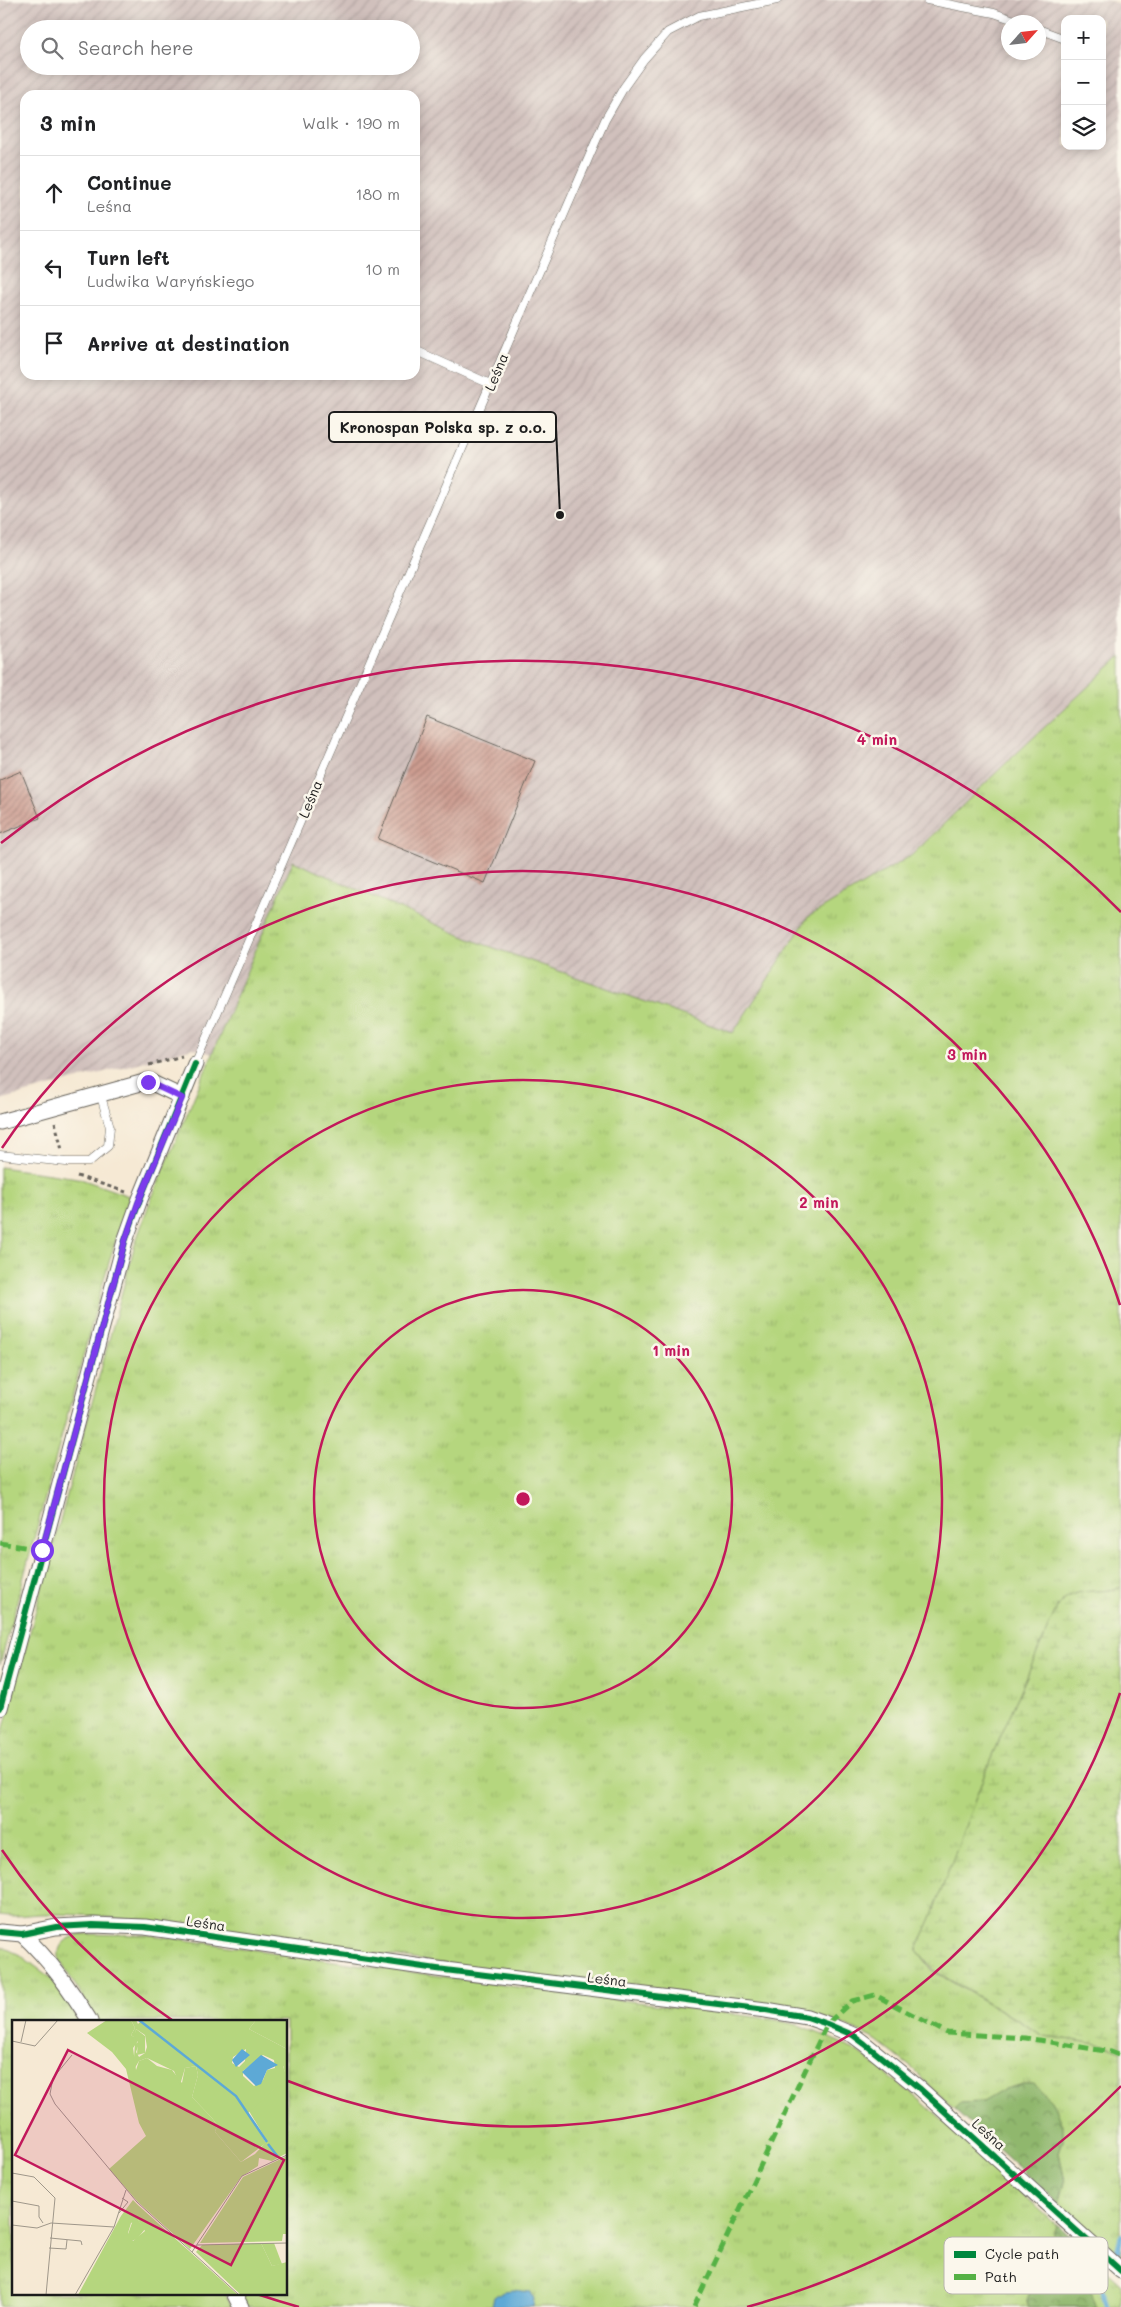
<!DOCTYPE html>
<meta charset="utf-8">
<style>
:root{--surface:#fff;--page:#f6f6f6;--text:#202124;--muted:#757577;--line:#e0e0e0}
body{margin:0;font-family:Mali,sans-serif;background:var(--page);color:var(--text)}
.controls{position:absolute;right:15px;top:15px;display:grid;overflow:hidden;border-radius:10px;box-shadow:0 2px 12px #0003}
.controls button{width:45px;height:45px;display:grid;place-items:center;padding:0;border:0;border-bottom:1px solid var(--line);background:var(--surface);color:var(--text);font:25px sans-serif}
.compass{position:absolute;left:1001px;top:15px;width:45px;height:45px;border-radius:50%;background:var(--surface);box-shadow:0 2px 12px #0003;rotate:63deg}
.stop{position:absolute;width:15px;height:15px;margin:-11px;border:4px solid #7c3aed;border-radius:50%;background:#fff}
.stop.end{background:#7c3aed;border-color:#fff;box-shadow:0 1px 5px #0008}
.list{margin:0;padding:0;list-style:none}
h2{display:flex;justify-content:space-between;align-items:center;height:65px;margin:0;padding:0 20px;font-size:21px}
h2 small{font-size:16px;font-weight:400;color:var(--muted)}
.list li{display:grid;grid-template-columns:32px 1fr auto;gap:15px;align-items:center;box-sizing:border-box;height:75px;padding:0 20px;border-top:1px solid var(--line)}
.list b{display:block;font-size:19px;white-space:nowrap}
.list p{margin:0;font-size:16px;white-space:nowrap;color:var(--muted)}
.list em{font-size:16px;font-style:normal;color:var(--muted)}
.icon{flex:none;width:28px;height:28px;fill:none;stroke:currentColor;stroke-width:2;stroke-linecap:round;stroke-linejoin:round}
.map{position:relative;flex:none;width:1121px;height:2307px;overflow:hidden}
.search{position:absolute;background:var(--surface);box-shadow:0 2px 12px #0003;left:20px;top:20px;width:400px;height:55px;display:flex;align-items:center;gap:12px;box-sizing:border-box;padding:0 18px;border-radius:28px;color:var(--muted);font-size:19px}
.panel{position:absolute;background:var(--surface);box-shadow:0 2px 12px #0003;left:20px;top:90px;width:400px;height:290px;border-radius:15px}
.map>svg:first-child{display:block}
.industrial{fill:url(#industrial-furrows);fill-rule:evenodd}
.grass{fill:url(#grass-tufts);stroke:#68794d}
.forest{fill:url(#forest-crowns);stroke:#566a44}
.wetland{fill:url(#wetland-marsh);stroke:#68794d}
.water{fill:#5da9d6;stroke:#3c6279}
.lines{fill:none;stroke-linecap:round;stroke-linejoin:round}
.stream{stroke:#5da9d6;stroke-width:5}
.building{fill:url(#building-hatch)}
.service-casing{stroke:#68645c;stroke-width:9}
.minor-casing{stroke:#68645c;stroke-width:17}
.path{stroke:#68645c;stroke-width:3;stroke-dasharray:4 4;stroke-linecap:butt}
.service{stroke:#fff;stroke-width:8}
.minor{stroke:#fff;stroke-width:15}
.quiet{stroke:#55b145;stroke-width:5;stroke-dasharray:10 5;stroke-linecap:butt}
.cycleway-casing{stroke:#fbf7ec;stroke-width:9}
.cycleway{stroke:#00873e;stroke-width:6}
.route{stroke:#7c3aed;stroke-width:6}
.ring{fill:none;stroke:#c2185b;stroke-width:2.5}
.labels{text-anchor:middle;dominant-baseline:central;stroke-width:5;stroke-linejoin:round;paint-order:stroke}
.street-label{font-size:14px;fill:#1c1c1c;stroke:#fbf7ec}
.inset-river{fill:none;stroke:#5da9d6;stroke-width:2.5}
.inset-road{fill:none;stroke:#9f978a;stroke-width:1}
.view{fill:#c2185b;fill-opacity:0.15;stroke:#c2185b;stroke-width:2.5}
.inset-edge{fill:none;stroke:#1c1c1c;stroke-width:2.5}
.key{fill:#fbf7ec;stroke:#b8b5ae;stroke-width:1}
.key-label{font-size:14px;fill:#1c1c1c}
.centre{fill:#c2185b;stroke:#fbf7ec;stroke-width:2.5}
.ring-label{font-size:15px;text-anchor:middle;font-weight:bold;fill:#c2185b;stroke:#fbf7ec;stroke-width:5;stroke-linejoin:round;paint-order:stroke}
.leader{fill:none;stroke:#1c1c1c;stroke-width:2}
.callout-dot{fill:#1c1c1c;stroke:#fbf7ec;stroke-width:2}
.callout{fill:#fbf7ec;stroke:#1c1c1c;stroke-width:2}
.callout-label{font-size:15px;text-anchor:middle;font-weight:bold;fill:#1c1c1c}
</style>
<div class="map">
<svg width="1121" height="2307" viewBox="0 0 1121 2307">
<defs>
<pattern id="industrial-furrows" width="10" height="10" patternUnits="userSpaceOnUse" patternTransform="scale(1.25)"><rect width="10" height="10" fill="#d0c0bc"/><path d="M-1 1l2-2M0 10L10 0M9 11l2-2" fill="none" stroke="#b2a4a1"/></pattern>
<pattern id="grass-tufts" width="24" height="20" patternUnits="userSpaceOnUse" patternTransform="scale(1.25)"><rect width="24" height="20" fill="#b5d67e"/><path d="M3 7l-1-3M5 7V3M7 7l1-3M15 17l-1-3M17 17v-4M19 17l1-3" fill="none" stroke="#9bb76c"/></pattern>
<pattern id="forest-crowns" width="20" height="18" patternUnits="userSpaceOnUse" patternTransform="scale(1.25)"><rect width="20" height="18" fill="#90b76d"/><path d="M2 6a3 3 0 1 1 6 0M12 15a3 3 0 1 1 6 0" fill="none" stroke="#759459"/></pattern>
<pattern id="wetland-marsh" width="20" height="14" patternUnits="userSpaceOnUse" patternTransform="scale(1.25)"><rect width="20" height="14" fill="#b5d67e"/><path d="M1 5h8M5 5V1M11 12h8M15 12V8" fill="none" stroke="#9bb76c"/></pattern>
<pattern id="building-hatch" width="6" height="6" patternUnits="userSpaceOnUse" patternTransform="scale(1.25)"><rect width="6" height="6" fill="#cc9c90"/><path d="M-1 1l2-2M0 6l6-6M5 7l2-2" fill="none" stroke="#a57e75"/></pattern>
</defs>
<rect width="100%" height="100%" fill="#fbf7ec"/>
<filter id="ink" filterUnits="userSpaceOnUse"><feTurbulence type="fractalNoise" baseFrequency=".02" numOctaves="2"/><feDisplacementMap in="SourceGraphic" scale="10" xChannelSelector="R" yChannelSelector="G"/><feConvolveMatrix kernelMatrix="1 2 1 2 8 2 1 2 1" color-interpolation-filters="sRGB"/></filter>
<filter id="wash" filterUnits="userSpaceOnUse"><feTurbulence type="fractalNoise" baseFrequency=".0096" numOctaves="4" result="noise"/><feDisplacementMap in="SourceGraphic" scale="20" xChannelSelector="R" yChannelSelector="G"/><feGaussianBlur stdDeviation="1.12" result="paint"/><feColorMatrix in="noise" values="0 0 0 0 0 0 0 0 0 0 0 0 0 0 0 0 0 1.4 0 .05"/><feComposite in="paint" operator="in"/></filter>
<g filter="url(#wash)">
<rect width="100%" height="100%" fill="#f6e9d4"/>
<path class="industrial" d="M 0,0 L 1106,0 L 1121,4 L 1121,656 L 1004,765 L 912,855 L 808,917 L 733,1033 L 469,939 L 293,861 L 213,1054 L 193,1048 L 0,1100 ZM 1065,19 L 1102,19 L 1102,146 L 1065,146 ZM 1008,22 L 1038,22 L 1038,52 L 1008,52 ZM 29,29 L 411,29 L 411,66 L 29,66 ZM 25,95 L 415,95 L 415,375 L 25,375 Z"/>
<g class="grass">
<path d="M 1121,656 L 1121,1587 C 1097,1596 1077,1584 1058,1605 L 987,1768 L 931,1918 L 917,1950 L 933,1971 L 1044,2036 L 1106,2045 L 1121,2051 L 1121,2259 L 1059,2204 L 1065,2182 L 1059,2153 L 1063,2141 L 993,2097 L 983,2102 L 960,2103 L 954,2109 L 912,2068 L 876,2040 L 843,2024 L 638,1991 L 145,1921 C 113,1918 82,1914 51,1914 C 34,1913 17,1918 0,1915 L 0,1742 L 135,1244 L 148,1207 L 293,861 L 469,939 L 733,1033 L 808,917 L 912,855 L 1004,765 Z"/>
<polygon points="0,1167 78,1178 129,1196 104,1279 0,1665"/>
<path d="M 80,1934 L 151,1935 L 517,1987 L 772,2019 L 801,2026 L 840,2042 L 868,2059 L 920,2100 L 1121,2284 L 1121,2307 L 247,2307 L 239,2293 L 286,2293 L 286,2021 L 98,2021 L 60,1961 C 55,1944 67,1939 80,1934 Z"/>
<polygon points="1,1946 20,1955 51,1978 80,2021 14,2021 14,2293 225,2293 232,2307 0,2307"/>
</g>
<g class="forest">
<polygon points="1022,2084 1034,2084 1051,2100 1063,2126 1063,2141 1059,2153 1065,2182 1059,2204 954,2109 960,2103 983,2102 1005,2089"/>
<polygon points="1056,2224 1088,2254 1091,2293 1096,2307 1028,2307 1026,2302 1052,2240"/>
</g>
<path class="wetland" d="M 1121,1587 L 1121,2051 L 1106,2045 L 1044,2036 L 935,1971 L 917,1950 L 931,1918 L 987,1768 L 1058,1605 C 1077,1584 1097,1596 1121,1587 Z"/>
<polygon class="water" points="513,2290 531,2292 534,2299 533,2307 492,2307 494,2297 503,2291"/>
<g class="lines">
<g class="stream">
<polyline points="1117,2252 1121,2236"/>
<polyline points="1104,2275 1103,2289 1107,2307"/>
</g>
</g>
<g id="blocks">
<g class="building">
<polygon points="427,717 535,761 485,883 378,839"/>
<polygon points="21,771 40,818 0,834 0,780"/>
</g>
</g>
</g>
<g filter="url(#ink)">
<use href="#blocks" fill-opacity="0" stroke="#68645c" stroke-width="1"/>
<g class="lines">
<defs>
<g id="service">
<polyline points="927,0 994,13 1020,22"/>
<polyline points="1038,29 1065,39"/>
<polyline points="415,350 490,384"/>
<polyline points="195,1064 605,120 624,87 644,59 668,32 699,16 777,0"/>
<polyline points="0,1155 66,1162 89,1162 108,1146 110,1127 100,1093"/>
</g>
<g id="minor">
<polyline points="0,1122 148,1081 182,1097"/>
<polyline points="0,1708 125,1241 140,1199 195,1064"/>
<polyline points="0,1932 22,1934 56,1927 93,1925 145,1927 437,1969 766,2010 807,2017 827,2024 853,2035 865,2044 919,2088 1121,2271"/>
<path d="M 22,1934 C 50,1960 70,1989 90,2021"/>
<polyline points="234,2293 241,2307"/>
</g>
</defs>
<use href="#service" class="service-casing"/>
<use href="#minor" class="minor-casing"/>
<g class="path">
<polyline points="149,1065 182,1056"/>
<polyline points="55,1122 62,1150"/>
<polyline points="77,1176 126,1192"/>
</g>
<use href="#service" class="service"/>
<use href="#minor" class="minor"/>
<g class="quiet">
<polyline points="0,1543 42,1550"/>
<polyline points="694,2307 827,2024 852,2001 875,1995 947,2033 1026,2038 1111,2052 1121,2056"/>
</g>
<defs>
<g id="cycleway">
<polyline points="0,1708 125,1241 140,1199 195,1064"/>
<polyline points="0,1932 22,1934 56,1927 93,1925 145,1927 437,1969 766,2010 807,2017 827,2024 853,2035 865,2044 919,2088 1121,2271"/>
</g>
</defs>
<use href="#cycleway" class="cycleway-casing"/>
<use href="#cycleway" class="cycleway"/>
</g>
</g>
<g class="lines" filter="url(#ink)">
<polyline class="route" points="42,1550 125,1241 138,1203 182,1098 148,1082"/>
</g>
<g class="ring">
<circle cx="523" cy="1499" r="209"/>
<circle cx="523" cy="1499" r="419"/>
<path d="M1120 1693A628 628 0 0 1 288 2081M172 2020A628 628 0 0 1 2 1850M2 1148A628 628 0 0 1 1120 1305"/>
<path d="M1121 2086A838 838 0 0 1 747 2307M299 2307A838 838 0 0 1 257 2294M1 843A838 838 0 0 1 1121 912"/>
</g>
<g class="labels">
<g class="street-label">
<text transform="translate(496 372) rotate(-67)">Leśna</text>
<text transform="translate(310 799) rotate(-67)">Leśna</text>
<text transform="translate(206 1923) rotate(8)">Leśna</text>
<text transform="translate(607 1979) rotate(7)">Leśna</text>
<text transform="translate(989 2134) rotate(42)">Leśna</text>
</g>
</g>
<g transform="translate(12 2020)">
<rect width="275" height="275" fill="#f6e9d4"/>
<path d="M 95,0 L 119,0 L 123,8 L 119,15 L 122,17 L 124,9 L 133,16 L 133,33 L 125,35 L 126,21 L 121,28 L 124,50 L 127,41 L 135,38 L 145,46 L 160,50 L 170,63 L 173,48 L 184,46 L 186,55 L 180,77 L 200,98 L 205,105 L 203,112 L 229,142 L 243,134 L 255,121 L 237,91 L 274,58 L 271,45 L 275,45 L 275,133 L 260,141 L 247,138 L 246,146 L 229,157 L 178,229 L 126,182 L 97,149 L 134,116 L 127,103 L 114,49 L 100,32 L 75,13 ZM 244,0 L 275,0 L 275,29 L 237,9 ZM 275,136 L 275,214 L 271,214 L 270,221 L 188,223 L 231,157 ZM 121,180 L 127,186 L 226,275 L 66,275 L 109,196 ZM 126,200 L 133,211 L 121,221 L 116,213 L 119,203 ZM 249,223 L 260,246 L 275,242 L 275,275 L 229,275 L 184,232 L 190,225 Z" fill="#b5d67e" fill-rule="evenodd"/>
<path d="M 119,0 L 124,0 L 126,4 L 130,0 L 244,0 L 237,9 L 275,29 L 275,45 L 271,46 L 275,58 L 236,93 L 254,123 L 229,142 L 203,112 L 205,105 L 200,98 L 180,77 L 186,55 L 184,46 L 173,48 L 168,65 L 162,51 L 135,38 L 127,41 L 121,51 L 123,24 L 128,21 L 124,32 L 127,37 L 133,33 L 135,27 L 133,15 L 124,9 L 123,18 L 119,15 L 123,8 ZM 234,29 L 233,41 L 227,47 L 220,43 L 221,37 ZM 251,35 L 262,40 L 263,48 L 255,50 L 251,60 L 242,66 L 231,56 L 231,51 ZM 121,200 L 126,200 L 133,209 L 125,219 L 119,221 L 115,217 Z" fill="#b5d67e" fill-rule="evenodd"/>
<path d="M 249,223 L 262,223 L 270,244 L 260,246 Z" fill="#b5d67e"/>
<path d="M 230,29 L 238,35 L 224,47 L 220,40 ZM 249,35 L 266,45 L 255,50 L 249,64 L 244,66 L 230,52 Z" fill="#5da9d6"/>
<path class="inset-river" d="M 127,0 L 224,76 L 255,122M 256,124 L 266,137"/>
<path class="inset-road" d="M 0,21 L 23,26 L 46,0M 9,22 L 14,0M 60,35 L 41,58 L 38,74 L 43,84 L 125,182 L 227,275M 0,153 L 22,157 L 43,178 L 34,275M 0,181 L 27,186 L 27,197 L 31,203M 107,193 L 116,182 L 110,178M 0,205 L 25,208 L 39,203 L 102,207M 38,218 L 69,221 L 70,225M 185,225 L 275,223M 37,228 L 54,229 L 55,220M 180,232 L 230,156 L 275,135M 63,275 L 102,207 L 114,170"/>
<path class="view" d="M 56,30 L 272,140 L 219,245 L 3,135 Z"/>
<rect width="275" height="275" class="inset-edge"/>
</g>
<rect x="944" y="2237" width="164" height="57" rx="8" class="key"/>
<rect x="954" y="2251" width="22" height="7" fill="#00873e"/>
<rect x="954" y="2274" width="22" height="6" fill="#55b145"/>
<g class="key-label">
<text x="985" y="2259">Cycle path</text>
<text x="985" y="2282">Path</text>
</g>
<circle cx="523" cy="1499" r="8" class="centre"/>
<g class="ring-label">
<text x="877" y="745">4 min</text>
<text x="967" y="1060">3 min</text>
<text x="819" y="1208">2 min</text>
<text x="671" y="1356">1 min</text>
</g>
<path class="leader" d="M560 515L556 427"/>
<circle class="callout-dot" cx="560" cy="515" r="5"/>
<rect class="callout" x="329" y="412" width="227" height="30" rx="5"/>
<g class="callout-label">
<text x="443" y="433">Kronospan Polska sp. z o.o.</text>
</g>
</svg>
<div class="controls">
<button>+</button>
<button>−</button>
<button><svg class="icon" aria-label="layers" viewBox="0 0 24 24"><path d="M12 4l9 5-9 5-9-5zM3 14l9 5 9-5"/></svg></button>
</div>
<svg class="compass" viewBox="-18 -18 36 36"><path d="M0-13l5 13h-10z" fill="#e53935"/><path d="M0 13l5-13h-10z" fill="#757577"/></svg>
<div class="stop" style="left:42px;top:1550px"></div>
<div class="stop end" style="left:148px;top:1082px"></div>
<div class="search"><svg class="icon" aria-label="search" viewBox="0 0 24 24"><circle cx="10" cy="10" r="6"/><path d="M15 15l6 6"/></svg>Search here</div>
<section class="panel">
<h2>3 min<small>Walk · 190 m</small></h2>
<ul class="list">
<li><svg class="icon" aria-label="ahead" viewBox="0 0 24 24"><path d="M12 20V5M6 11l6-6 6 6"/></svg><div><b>Continue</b><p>Leśna</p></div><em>180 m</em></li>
<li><svg class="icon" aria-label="left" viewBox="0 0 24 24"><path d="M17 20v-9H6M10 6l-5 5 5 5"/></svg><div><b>Turn left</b><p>Ludwika Waryńskiego</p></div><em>10 m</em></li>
<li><svg class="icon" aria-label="arrive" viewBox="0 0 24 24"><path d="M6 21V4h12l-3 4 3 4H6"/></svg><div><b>Arrive at destination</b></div></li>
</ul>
</section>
</div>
